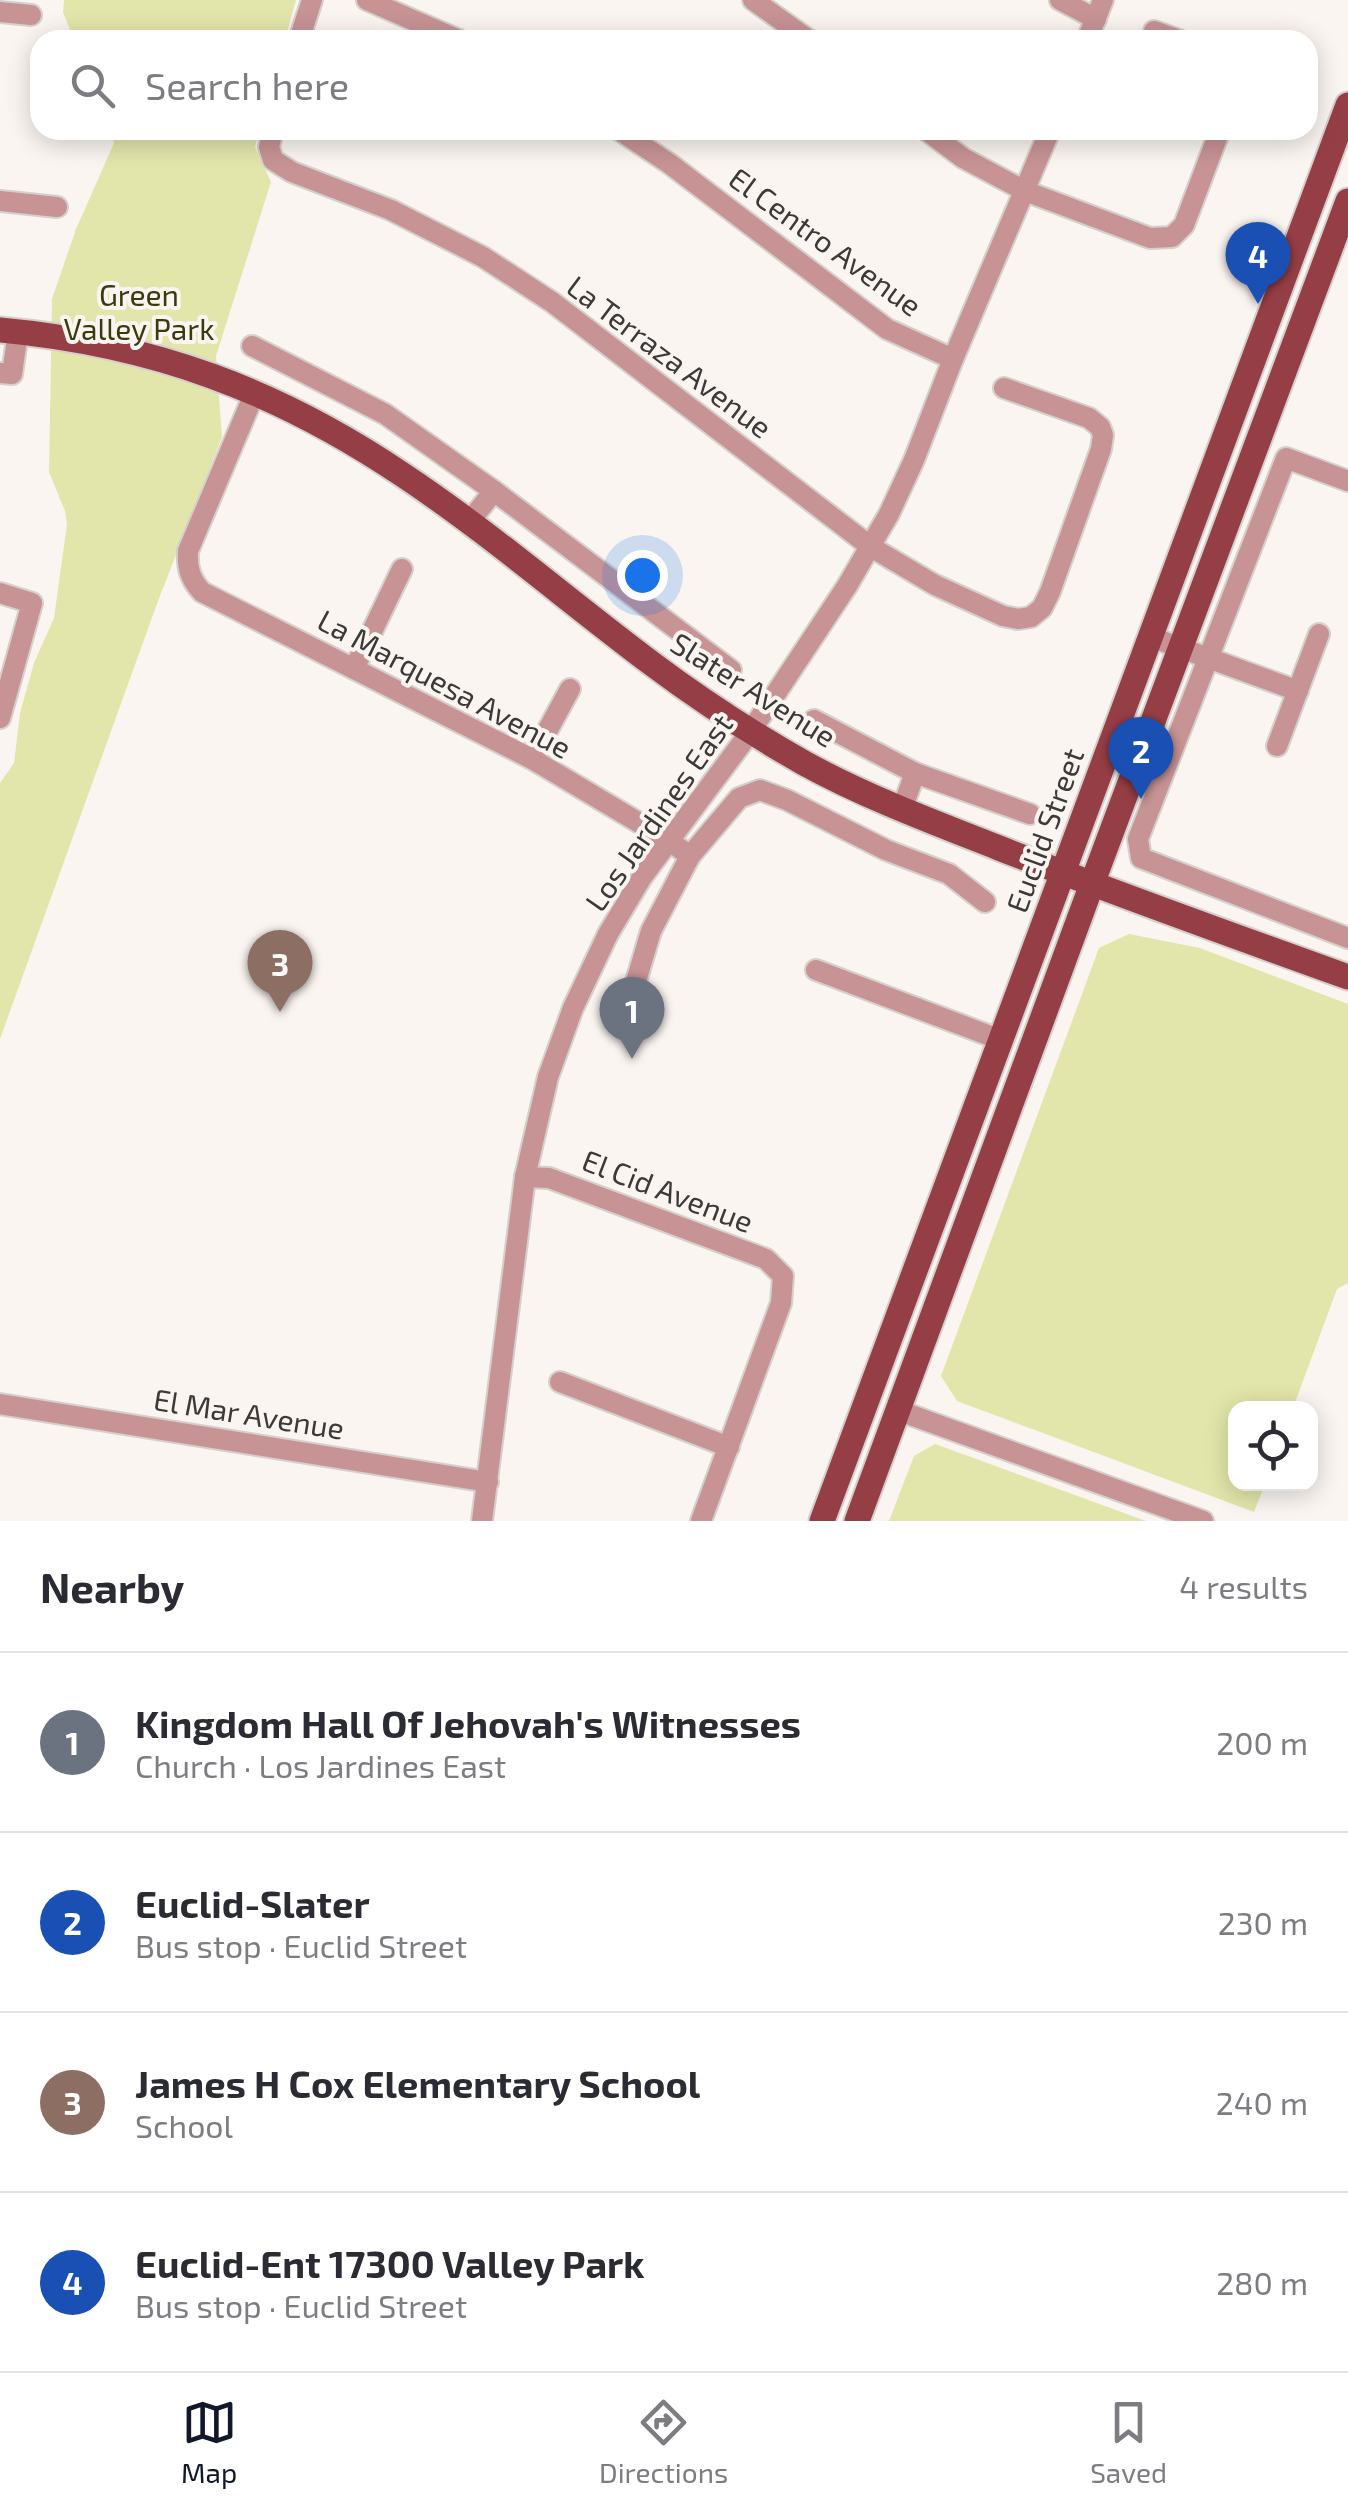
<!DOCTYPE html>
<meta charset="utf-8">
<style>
:root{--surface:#fff;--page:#f2f2f3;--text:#2b2b33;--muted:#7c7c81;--line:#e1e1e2;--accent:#111827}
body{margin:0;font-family:"Exo 2",sans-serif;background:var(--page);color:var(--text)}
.controls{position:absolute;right:30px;bottom:30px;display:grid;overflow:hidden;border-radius:20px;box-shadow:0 5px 25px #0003}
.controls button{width:90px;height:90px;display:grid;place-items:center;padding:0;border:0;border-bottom:2px solid var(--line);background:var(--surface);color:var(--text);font:50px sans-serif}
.you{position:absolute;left:642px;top:575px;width:35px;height:35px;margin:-25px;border:8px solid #fff;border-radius:50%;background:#1a73e8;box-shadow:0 0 0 15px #1a73e833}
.badge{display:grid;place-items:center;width:65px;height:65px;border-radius:50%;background:var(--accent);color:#fff;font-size:32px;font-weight:700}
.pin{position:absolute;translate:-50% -82px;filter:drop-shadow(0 2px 5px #0008)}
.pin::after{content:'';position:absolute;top:52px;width:35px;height:30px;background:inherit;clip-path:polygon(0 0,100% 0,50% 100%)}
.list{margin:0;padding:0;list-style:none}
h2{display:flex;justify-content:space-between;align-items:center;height:130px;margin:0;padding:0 40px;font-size:42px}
h2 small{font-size:32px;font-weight:400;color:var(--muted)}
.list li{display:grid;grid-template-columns:65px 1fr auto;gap:30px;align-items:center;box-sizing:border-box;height:180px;padding:0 40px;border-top:2px solid var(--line)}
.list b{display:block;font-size:38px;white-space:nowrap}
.list p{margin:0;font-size:32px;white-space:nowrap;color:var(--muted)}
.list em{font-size:32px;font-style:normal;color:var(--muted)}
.icon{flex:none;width:55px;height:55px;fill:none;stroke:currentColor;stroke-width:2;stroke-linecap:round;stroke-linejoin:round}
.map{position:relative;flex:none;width:1348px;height:1521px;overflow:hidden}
.search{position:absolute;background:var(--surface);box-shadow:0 5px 25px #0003;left:30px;right:30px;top:30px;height:110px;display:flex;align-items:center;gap:25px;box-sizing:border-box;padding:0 35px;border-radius:30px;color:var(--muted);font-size:38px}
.sheet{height:850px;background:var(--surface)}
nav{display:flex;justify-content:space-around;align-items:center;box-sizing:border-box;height:140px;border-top:2px solid var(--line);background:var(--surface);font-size:28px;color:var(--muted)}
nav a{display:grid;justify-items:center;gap:5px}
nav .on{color:var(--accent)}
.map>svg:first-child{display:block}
.green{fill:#e2e6aa}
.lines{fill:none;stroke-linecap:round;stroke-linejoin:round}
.minor-casing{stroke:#d5d0cc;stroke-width:24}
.major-casing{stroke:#d5d0cc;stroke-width:29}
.minor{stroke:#c79395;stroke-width:20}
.major{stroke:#963e46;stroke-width:25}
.labels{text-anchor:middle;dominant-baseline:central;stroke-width:8;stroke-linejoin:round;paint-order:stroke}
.street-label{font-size:30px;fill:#3c3a39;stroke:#fbf5f1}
.park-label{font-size:30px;fill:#3a3b0d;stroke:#fbf5f1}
</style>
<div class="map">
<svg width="1348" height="1521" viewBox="0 0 1348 1521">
<rect width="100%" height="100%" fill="#fbf5f1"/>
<g class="green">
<polygon points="64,0 296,0 285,40 74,40 63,12"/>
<polygon points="110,130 259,130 255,147 271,182 216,356 222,437 158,601 0,1039 0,783 14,763 20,713 34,663 54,618 67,524 65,511 49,472 52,299 76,229 114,143"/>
<polygon points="1129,934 1200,948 1348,1004 1348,1283 1337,1289 1293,1408 1236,1408 1236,1484 1265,1484 1254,1512 957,1401 941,1376 1099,948"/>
<polygon points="935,1444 1146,1521 889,1521 914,1456"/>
</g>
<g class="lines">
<defs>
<g id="minor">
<polyline points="367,0 459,40"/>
<polyline points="753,0 809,40"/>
<polyline points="1060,0 1096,19"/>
<polyline points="0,12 31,15"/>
<polyline points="1154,31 1179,40"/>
<polyline points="299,40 312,0"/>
<polyline points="1087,40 1103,0"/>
<polyline points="273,130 269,147 273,160 292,172 391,210 483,257 552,302 871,547 935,585 1003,616 1018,619 1031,617 1042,608 1050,592 1101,449 1103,435 1100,427 1089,418 1004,388"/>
<polyline points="619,130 670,164 887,329 953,359"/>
<polyline points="926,130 963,158 1025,191 1150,238 1172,237 1184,225 1220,130"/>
<polyline points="0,201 57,207"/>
<polyline points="252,346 385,414 494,491 731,670"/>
<polyline points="0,373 12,374 18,332"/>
<path d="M 255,392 L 188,551 C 187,568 190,579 202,592 L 532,759 L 668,840 L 690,856 L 651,931 L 637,978"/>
<polyline points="1348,481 1286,458 1138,839 1141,858 1348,938"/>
<polyline points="469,522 494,491"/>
<polyline points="0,593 32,603 0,718"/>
<polyline points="1151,637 1298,691"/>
<polyline points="354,669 402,569"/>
<polyline points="814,720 915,773 1030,814"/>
<polyline points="1277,746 1319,634"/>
<polyline points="532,759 570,689"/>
<polyline points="902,809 915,773"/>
<polyline points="690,856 739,798 760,790 787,800 886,850 949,874 985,902"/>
<polyline points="816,970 1001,1040"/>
<polyline points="525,1177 549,1178 766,1259 783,1276 781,1303 701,1521"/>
<polyline points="560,1382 729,1447"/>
<polyline points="0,1404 488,1482"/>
<polyline points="897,1410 1203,1521"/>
<polyline points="482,1521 525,1177 548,1077 573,1008 608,934 642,877 751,731 847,586 889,514 914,460 953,359 1050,130"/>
</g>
<g id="major">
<path d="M 0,330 C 152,344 277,390 403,475 C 489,532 568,601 651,663 C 699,699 751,733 804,763 C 866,797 933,822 999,848 C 1114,893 1231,935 1348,977"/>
<polyline points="822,1521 1348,105"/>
<polyline points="857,1521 1092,884 1348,201"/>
</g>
</defs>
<use href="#minor" class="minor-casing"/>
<use href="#major" class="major-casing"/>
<use href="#minor" class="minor"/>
<use href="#major" class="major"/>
</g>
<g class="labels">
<g class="street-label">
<text transform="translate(826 241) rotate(36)">El Centro Avenue</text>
<text transform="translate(670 356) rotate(37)">La Terraza Avenue</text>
<text transform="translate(445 683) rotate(28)">La Marquesa Avenue</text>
<text transform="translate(754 689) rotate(32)">Slater Avenue</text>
<text transform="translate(658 812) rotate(-55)">Los Jardines East</text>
<text transform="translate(1044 830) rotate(-70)">Euclid Street</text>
<text transform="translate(668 1190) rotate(21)">El Cid Avenue</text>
<text transform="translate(249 1413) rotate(9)">El Mar Avenue</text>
</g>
<g class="park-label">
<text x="139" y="294">Green<tspan x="139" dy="34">Valley Park</tspan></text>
</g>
</g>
</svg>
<div class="controls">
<button><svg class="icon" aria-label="locate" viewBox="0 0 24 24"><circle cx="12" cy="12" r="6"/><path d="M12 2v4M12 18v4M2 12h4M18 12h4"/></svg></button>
</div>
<div class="you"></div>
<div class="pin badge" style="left:632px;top:1059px;background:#6b7280">1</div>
<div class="pin badge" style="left:1141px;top:799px;background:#1a4fb4">2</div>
<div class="pin badge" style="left:280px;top:1012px;background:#8d6e63">3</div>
<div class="pin badge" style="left:1258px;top:304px;background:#1a4fb4">4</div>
<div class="search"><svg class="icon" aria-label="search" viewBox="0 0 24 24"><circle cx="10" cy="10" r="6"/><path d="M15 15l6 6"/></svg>Search here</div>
</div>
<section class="sheet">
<h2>Nearby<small>4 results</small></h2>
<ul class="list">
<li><span class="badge" style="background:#6b7280">1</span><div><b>Kingdom Hall Of Jehovah's Witnesses</b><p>Church · Los Jardines East</p></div><em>200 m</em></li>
<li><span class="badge" style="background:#1a4fb4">2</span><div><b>Euclid-Slater</b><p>Bus stop · Euclid Street</p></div><em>230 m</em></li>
<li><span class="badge" style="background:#8d6e63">3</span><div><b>James H Cox Elementary School</b><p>School</p></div><em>240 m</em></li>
<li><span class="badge" style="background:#1a4fb4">4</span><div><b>Euclid-Ent 17300 Valley Park</b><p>Bus stop · Euclid Street</p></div><em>280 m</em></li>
</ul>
</section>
<nav>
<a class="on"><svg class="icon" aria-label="map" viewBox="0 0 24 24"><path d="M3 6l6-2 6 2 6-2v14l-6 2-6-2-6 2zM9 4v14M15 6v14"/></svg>Map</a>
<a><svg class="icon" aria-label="directions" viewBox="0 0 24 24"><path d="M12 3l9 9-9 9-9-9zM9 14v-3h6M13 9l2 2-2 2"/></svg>Directions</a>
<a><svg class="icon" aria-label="saved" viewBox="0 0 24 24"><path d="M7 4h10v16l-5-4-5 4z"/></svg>Saved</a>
</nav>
